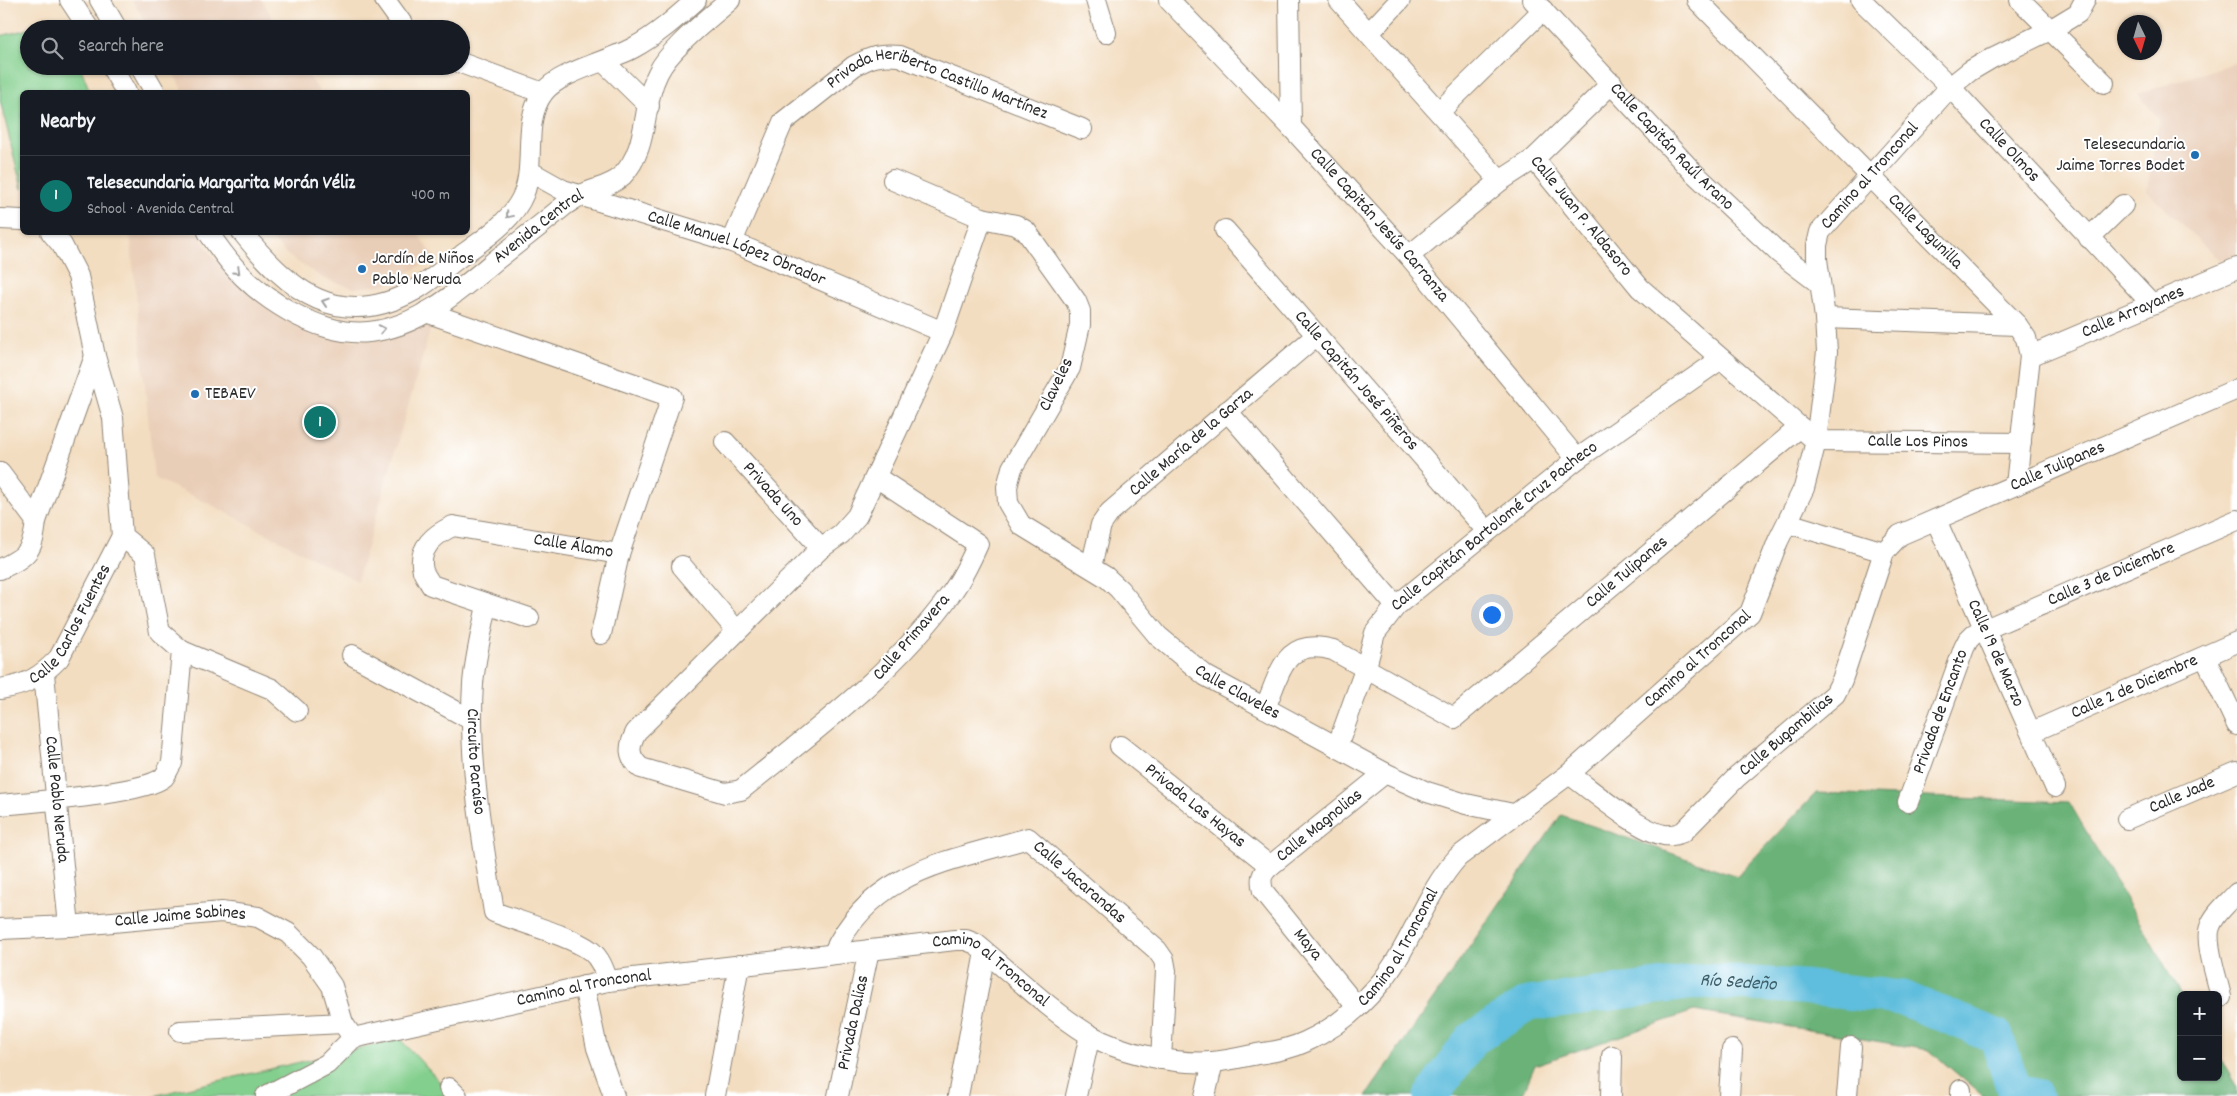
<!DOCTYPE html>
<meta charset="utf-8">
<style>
:root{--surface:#171b24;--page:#242831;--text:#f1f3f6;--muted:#9ea1a6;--line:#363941;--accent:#0f766e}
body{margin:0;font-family:Dekko,sans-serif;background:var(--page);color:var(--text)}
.controls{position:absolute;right:15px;bottom:15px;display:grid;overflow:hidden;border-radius:8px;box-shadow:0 1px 4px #0004}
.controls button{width:45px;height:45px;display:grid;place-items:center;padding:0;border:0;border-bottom:1px solid var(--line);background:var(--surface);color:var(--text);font:25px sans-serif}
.compass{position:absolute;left:2117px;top:15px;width:45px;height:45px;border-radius:50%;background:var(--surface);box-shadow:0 1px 4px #0004;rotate:175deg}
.you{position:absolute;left:1491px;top:614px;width:18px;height:18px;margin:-12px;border:4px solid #fff;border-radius:50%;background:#1a73e8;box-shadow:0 0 0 8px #1a73e833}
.badge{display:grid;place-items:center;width:32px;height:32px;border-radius:50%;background:var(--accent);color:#fff;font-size:16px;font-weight:700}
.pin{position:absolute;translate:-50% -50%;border:2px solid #fff;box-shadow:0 1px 5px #0006}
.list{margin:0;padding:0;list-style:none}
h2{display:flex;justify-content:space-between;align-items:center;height:65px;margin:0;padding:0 20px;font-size:21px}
h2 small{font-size:16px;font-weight:400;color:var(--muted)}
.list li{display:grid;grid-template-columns:32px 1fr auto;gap:15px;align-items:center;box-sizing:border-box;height:80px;padding:0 20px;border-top:1px solid var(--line)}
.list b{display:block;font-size:19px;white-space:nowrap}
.list p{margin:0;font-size:16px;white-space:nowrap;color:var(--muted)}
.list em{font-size:16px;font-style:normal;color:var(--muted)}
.icon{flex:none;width:28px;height:28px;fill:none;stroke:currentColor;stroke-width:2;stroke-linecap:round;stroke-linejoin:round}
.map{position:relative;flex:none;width:2237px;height:1096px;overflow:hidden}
.search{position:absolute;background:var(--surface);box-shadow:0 1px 4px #0004;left:20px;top:20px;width:450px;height:55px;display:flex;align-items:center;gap:12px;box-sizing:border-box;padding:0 18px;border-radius:28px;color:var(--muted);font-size:19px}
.panel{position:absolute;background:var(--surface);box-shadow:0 1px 4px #0004;left:20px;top:90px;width:450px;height:145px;border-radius:8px}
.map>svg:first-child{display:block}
.built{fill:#e9ceb7}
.green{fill:#83cf8d;stroke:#577d5c}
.forest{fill:#6ab278;stroke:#4a6e52}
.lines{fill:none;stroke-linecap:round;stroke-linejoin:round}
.river{stroke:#5ebddd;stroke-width:35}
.minor-casing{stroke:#8f8476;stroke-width:22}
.minor{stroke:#fff;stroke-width:20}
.oneway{stroke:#a0a0a0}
.poi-dot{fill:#1f6fb2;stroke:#fff;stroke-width:2}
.labels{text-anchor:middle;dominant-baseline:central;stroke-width:4;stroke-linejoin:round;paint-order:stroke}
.street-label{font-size:18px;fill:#2b2b2b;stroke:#fff}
.poi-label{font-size:18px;fill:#2b2b2b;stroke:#fff;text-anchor:start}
.water-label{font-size:19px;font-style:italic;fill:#3d5e69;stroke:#fff}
</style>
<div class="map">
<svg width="2237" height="1096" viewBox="0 0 2237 1096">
<rect width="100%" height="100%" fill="#fff"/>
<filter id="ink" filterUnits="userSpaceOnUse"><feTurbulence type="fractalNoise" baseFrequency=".02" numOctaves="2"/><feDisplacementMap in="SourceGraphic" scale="10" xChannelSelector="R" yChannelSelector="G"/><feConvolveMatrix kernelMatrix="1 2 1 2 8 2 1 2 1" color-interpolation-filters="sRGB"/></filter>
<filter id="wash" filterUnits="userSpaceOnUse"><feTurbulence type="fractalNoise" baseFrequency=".0096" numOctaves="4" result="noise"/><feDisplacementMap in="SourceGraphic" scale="20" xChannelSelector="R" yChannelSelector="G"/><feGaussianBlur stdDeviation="1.12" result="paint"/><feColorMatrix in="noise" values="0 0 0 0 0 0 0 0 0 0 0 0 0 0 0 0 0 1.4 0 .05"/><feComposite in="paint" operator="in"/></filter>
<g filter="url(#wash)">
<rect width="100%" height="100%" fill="#f3ddc0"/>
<g class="built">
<polygon points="132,0 262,0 279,29 150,29"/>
<polygon points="2237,62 2237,254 2220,261 2147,191 2159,119 2138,94"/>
<polygon points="170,66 302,66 320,92 183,92"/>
<polygon points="130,233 198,233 212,255 237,282 345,340 388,340 433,321 357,581 210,504 154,478"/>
<polygon points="267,233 417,233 435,258 385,285 354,288 324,279 287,255"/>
</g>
<g class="green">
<polygon points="64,21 67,29 29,29"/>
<polygon points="29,29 29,66 80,66 90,92 22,92 22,189 0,100 0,36"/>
<polygon points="400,1039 453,1096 153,1096"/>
</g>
<polygon class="forest" points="1816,793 2069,802 2182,995 2181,995 2181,1077 2218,1077 2218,1055 2237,1087 2237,1096 1983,1096 1929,1050 1694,1011 1535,1065 1522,1096 1366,1096 1561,815 1737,876"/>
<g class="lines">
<path class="river" id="s1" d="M 1431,1096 L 1472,1039 L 1528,1004 L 1703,981 L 1801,987 L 1902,998 L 1996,1036 L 2015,1092 L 2035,1096"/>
</g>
</g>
<g filter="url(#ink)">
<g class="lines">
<defs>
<g id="minor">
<polyline points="70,0 89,29"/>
<polyline points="100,0 117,29"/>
<polyline points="385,0 406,29"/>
<polyline points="1096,0 1106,33"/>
<path id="s2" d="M 1169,0 L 1291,127 L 1409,256 L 1577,459"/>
<polyline points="1289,0 1291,127"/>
<polyline points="1339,0 1500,181"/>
<path id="s3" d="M 1533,0 L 1692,171 L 1779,253 L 1820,284"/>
<path id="s4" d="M 1697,0 L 2017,325 L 2026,338 L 2030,356 L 2016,485"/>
<path id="s5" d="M 1861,0 L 1950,87 L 2152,304"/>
<polyline points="2020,0 2104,83"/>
<polyline points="1369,33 1400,0"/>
<polyline points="604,62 649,106"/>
<polyline points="461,63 543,93"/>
<polyline points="111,66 126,92"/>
<polyline points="140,66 155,92"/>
<polyline points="1439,112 1543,10"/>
<path id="s6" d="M 1534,159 L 1640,288 L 1816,441 L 2021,443"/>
<path id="s7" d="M 529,171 L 563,190 L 732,242 L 943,332"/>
<path id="s8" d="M 893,180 L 982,218 L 1016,225 L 1026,231 L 1076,301 L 1080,311 L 1080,325 L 1070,368 L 1012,468 L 1007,487 L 1008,503 L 1021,525 L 1106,577 L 1119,589 L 1158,636 L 1206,676 L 1385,773 L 1427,792 L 1466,804 L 1513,814"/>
<polyline points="0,219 22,220"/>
<path id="s9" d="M 1225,230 L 1487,531"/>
<path id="s10" d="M 208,232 C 232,268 251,289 289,311 C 312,324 342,335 369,332 C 419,327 459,291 496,260 C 519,242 542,224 565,205 C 570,202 575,198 581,195 C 595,188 610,187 622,176 C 650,147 641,106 658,73 C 670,48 709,19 730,0"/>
<path d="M 242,232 C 289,291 339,332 415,290 C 431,281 446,267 461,256 C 484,239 513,221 524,193 C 536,161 522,122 543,93 C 558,72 609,61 633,48 C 657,35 676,18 696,0"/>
<polyline points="2089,238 2123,205"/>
<path id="s11" d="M 732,242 L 783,122 L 854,66 C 871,57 879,54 899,56 L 1082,129"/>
<polyline points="1409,256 1500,181 1534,159 1612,83"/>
<polyline points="426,312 672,397 619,554 601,634"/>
<polyline points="1825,318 2017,325"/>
<path id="s12" d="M 2030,356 L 2237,268"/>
<polyline points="1227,411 1396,606"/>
<path id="s13" d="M 725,442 L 821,548"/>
<polyline points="0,473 36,521"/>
<path d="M 876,477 L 978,544 C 970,562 962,579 950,595 C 894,673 815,730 741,790 L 725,793 L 641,768 C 628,757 628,747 636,732 L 821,548 L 841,534 L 857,516 L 943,332 L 982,218"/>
<path id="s14" d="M 1936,520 L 2055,787"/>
<polyline points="1788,523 1884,552"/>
<polyline points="682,566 737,631"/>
<path id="s15" d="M 1091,567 L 1101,525 L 1110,512 L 1317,335"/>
<path d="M 0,569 C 28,556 33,551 36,521 L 95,356"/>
<path id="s16" d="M 487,605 C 482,631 475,658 473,684 C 468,760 482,837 494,912 C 519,922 571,936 591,951 C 600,958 604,970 608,981"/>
<path id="s17" d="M 529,618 L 431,585 C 429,581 425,576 423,571 C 417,548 435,534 453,526 L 619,554"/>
<polyline points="182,651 272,689 297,711"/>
<polyline points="352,655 472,720"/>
<polyline points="2205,657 2237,725"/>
<path id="s18" d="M 44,674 L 69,926"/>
<path id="s19" d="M 0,689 C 27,685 41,677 59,658 L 122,536"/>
<path id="s20" d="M 1265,708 C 1281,672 1284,637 1333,650 L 1454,718 L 1800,427"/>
<path id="s21" d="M 2032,732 L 2237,642"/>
<path id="s22" d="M 1120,746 L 1270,866"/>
<path id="s23" d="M 1337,747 L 1366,667 L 1375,633 L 1396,606 L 1577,459 L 1721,359"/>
<path id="s24" d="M 1569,774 C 1592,790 1637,830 1664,835 C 1671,836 1676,835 1683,832 L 1737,777 L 1835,694 L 1842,680 L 1884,552 L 1900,535 L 2237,389"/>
<path id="s25" d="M 1908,802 L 1964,648 L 1968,640 L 1974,634 L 2237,520"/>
<path d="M 0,805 C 29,802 145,794 164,777 C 167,773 169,767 172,763 L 182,651 L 160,632 L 145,555 L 122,536 L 113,418 L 95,356 L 78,276 L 62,245 L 51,232"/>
<path id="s26" d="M 2127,819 L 2237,772"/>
<path id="s27" d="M 0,929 L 69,926 L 221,912 L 258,917 L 288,933 L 311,956 L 332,986 L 343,1023 L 353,1038"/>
<path id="s28" d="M 833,954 C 872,870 947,862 1028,838 L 1157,950 L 1164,960 L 1166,971 L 1161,1059"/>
<polyline points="584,986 597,1048 614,1096"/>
<path d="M 2221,997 C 2218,981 2204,942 2210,927 C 2214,914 2228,903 2237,893"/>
<path id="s29" d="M 1357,1007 L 1263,891 C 1260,879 1261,874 1270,866 L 1385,773"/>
<polyline points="180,1031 343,1023"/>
<polyline points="449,1088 457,1096"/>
<path id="s30" d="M 266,1096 L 327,1064 L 353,1038 L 608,981 L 955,940 L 966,940 L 976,944 C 1013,974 1048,1009 1088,1034 C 1120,1053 1176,1065 1212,1062 C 1227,1061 1243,1057 1257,1054 C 1273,1052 1290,1049 1305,1042 C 1332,1030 1357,1010 1376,988 C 1411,949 1423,896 1458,857 L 1569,774 L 1750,613 L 1778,541 L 1804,488 L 1816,441 L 1827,352 L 1825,318 L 1817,259 L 1817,245 L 1820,232 L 1950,87 L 1970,71 L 1992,58 L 2050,30 L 2078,13 L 2085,0"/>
<polyline points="715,1096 739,965"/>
<path id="s31" d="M 838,1096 L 869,950"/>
<polyline points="958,1096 985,952"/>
<polyline points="1076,1096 1090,1035"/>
<polyline points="1205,1096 1213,1062"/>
<polyline points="1611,1096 1612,1056"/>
<polyline points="1729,1096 1732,1050"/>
<polyline points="1847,1096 1851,1047"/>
<polyline points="1961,1096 1961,1090"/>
</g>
</defs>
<use href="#minor" class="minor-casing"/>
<use href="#minor" class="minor"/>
</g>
<defs><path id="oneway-chevron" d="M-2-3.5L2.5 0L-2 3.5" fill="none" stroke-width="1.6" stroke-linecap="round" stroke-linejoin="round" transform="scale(1.25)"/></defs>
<g class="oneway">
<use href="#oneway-chevron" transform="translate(509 215) rotate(130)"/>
<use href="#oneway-chevron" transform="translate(237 271) rotate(44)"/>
<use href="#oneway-chevron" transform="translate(325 302) rotate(-162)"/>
<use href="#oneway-chevron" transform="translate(382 329) rotate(-11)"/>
</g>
</g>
<g class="poi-dot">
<circle cx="2195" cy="155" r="5"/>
<circle cx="362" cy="269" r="5"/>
<circle cx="195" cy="394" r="5"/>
</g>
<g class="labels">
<g class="street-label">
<text stroke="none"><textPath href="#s11" startOffset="308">Privada Heriberto Castillo Martínez</textPath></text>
<text stroke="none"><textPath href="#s3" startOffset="202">Calle Capitán Raúl Arano</textPath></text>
<text stroke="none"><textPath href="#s5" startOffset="211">Calle Olmos</textPath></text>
<text stroke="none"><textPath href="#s30" startOffset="2202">Camino al Tronconal</textPath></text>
<text stroke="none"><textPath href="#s6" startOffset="74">Calle Juan P. Aldasoro</textPath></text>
<text stroke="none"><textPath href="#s2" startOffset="308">Calle Capitán Jesús Carranza</textPath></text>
<text stroke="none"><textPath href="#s10" startOffset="401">Avenida Central</textPath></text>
<text stroke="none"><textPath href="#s4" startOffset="325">Calle Lagunilla</textPath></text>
<text stroke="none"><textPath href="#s7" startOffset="222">Calle Manuel López Obrador</textPath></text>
<text stroke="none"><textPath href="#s12" startOffset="112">Calle Arrayanes</textPath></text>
<text stroke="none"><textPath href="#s9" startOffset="200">Calle Capitán José Piñeros</textPath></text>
<text transform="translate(1057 385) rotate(-64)">Claveles</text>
<text stroke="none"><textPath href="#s15" startOffset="166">Calle María de la Garza</textPath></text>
<text stroke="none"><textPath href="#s6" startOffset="502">Calle Los Pinos</textPath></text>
<text stroke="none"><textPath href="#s24" startOffset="684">Calle Tulipanes</textPath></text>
<text stroke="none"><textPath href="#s13" startOffset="71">Privada Uno</textPath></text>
<text stroke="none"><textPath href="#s23" startOffset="281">Calle Capitán Bartolomé Cruz Pacheco</textPath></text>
<text stroke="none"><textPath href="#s17" startOffset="301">Calle Álamo</textPath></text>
<text stroke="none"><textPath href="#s20" startOffset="468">Calle Tulipanes</textPath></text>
<text stroke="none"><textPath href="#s25" startOffset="331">Calle 3 de Diciembre</textPath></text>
<text stroke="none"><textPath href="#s19" startOffset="102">Calle Carlos Fuentes</textPath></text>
<text transform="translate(912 638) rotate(-49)">Calle Primavera</text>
<text stroke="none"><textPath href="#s14" startOffset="146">Calle 19 de Marzo</textPath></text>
<text stroke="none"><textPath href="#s30" startOffset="1662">Camino al Tronconal</textPath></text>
<text stroke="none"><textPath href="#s21" startOffset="112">Calle 2 de Diciembre</textPath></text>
<text stroke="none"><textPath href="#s8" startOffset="751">Calle Claveles</textPath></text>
<text stroke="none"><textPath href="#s25" startOffset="96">Privada de Encanto</textPath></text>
<text stroke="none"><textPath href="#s24" startOffset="275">Calle Bugambilias</textPath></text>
<text stroke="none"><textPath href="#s16" startOffset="158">Circuito Paraíso</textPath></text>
<text stroke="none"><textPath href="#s26" startOffset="60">Calle Jade</textPath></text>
<text stroke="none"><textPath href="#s18" startOffset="126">Calle Pablo Neruda</textPath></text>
<text stroke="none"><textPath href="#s22" startOffset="96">Privada Las Hayas</textPath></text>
<text stroke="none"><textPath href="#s29" startOffset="241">Calle Magnolias</textPath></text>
<text stroke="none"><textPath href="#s28" startOffset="304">Calle Jacarandas</textPath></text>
<text stroke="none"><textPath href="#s27" startOffset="181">Calle Jaime Sabines</textPath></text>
<text transform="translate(1307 945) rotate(51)">Maya</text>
<text stroke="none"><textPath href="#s30" startOffset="1242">Camino al Tronconal</textPath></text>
<text stroke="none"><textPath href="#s30" startOffset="762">Camino al Tronconal</textPath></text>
<text stroke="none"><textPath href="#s30" startOffset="342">Camino al Tronconal</textPath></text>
<text stroke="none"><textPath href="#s31" startOffset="75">Privada Dalias</textPath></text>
</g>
<g class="poi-label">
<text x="2185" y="145" text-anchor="end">Telesecundaria<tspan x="2185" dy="21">Jaime Torres Bodet</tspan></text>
<text x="372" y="259">Jardín de Niños<tspan x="372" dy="21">Pablo Neruda</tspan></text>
<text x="205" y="394">TEBAEV</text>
</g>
<g class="water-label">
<text stroke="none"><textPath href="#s1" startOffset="348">Río Sedeño</textPath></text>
</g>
</g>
</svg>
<div class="controls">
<button>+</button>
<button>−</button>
</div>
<svg class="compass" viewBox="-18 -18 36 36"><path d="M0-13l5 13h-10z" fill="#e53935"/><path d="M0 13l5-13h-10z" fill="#9ea1a6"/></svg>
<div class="you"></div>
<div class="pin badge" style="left:320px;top:422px">1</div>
<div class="search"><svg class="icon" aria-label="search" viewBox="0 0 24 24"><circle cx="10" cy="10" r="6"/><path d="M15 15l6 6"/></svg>Search here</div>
<section class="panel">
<h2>Nearby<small></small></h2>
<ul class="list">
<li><span class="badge">1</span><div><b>Telesecundaria Margarita Morán Véliz</b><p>School · Avenida Central</p></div><em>400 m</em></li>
</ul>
</section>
</div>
